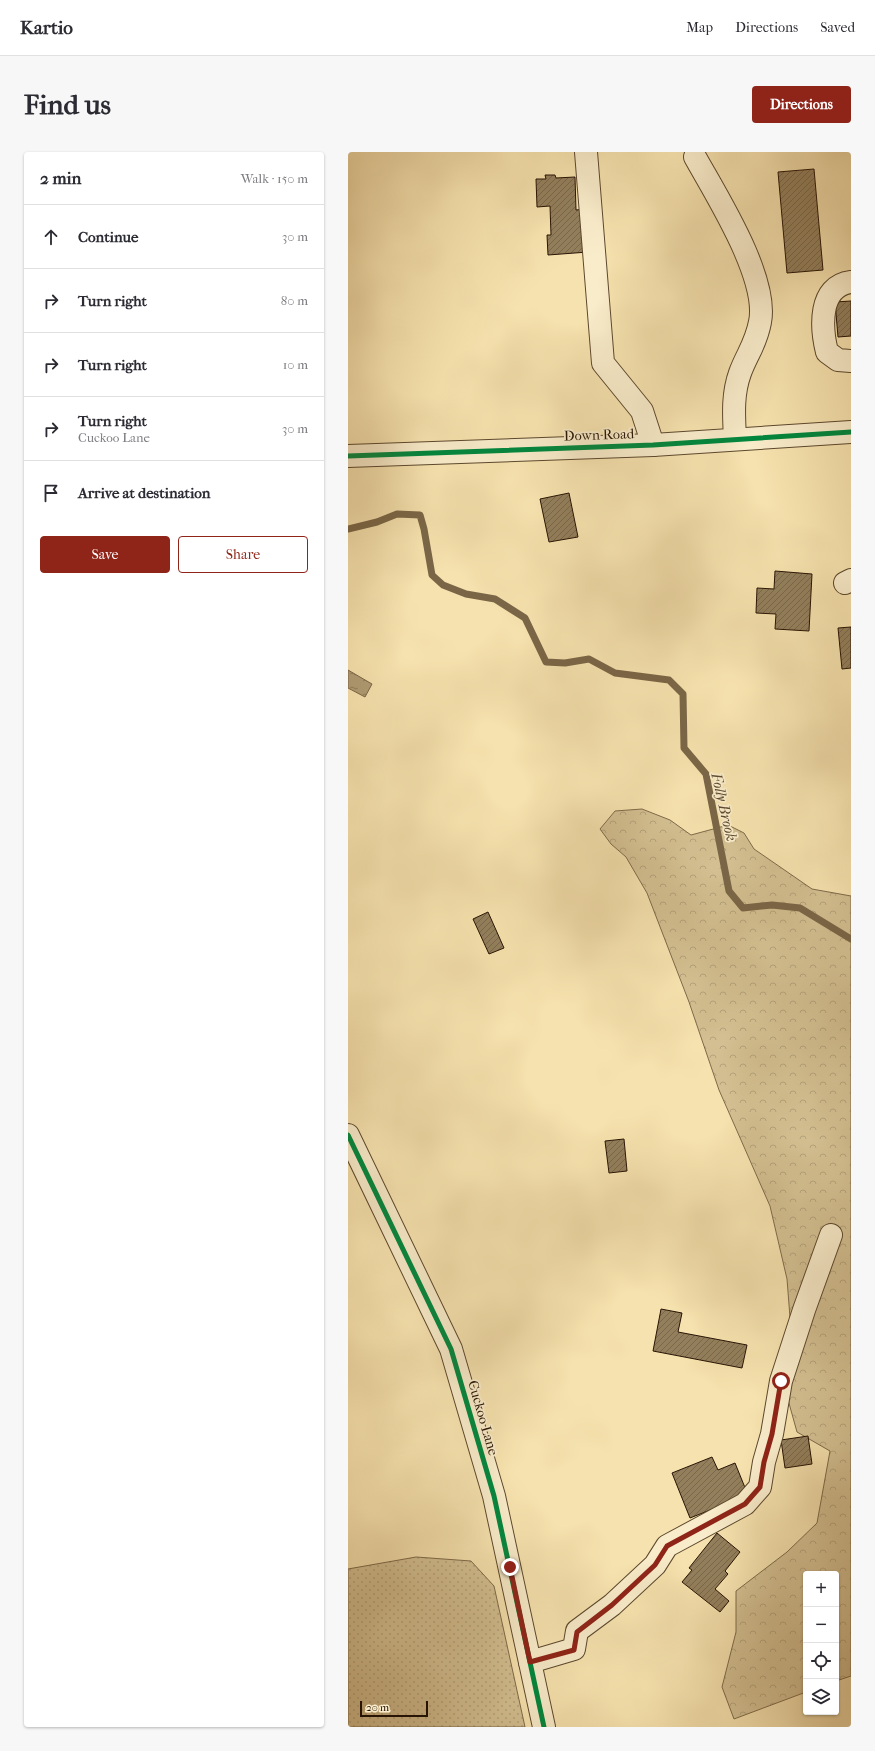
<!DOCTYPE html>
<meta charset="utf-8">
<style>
:root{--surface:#fff;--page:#f7f7f7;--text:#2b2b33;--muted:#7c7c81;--line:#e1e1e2;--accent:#8f2418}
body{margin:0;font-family:"IM FELL French Canon",serif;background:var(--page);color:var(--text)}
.controls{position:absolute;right:12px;bottom:12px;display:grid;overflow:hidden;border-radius:4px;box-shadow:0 1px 3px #0004}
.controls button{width:36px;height:36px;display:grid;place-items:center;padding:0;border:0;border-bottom:1px solid var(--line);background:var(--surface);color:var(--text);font:20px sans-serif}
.scale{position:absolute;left:12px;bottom:10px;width:68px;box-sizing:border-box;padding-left:4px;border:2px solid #281404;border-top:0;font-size:11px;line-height:14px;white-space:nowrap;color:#281404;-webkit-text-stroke:3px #f9ecca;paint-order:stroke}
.stop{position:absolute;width:12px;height:12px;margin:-9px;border:3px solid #8f2418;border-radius:50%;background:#fff}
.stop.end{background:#8f2418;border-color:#fff;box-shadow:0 1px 4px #0008}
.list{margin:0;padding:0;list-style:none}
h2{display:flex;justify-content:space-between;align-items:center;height:52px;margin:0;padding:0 16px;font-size:17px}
h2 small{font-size:13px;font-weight:400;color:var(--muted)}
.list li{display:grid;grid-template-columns:26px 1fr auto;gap:12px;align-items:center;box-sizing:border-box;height:64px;padding:0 16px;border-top:1px solid var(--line)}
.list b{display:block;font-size:15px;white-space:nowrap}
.list p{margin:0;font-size:13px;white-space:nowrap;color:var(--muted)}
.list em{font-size:13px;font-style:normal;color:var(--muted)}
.actions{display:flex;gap:8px;padding:12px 16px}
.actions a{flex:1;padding:9px 0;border:1px solid var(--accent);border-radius:4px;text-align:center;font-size:14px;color:var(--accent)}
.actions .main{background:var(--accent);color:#fff}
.icon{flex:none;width:22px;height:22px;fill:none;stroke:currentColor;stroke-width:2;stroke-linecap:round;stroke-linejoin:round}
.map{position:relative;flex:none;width:503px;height:1575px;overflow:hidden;border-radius:4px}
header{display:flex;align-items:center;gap:24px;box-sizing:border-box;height:56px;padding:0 20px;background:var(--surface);border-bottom:1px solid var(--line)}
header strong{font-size:19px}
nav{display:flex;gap:22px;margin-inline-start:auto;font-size:14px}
.intro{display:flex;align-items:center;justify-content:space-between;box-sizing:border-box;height:96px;padding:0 24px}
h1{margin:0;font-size:28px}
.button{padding:10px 18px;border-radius:4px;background:var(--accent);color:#fff;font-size:14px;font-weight:700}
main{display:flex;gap:24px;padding:0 24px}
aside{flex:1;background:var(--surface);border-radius:4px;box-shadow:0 1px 3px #0004}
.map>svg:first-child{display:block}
.grass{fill:url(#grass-dots);stroke:#7e6a4a}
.forest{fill:url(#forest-crowns);stroke:#7e6a4a}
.water{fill:url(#water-ripples);stroke:#7a6647}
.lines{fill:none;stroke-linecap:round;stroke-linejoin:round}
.stream{stroke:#7a6647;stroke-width:7}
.building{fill:url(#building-hatch);stroke:#281404}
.minor-casing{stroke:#5c482e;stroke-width:24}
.minor{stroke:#f9ecca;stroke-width:22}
.cycleway-casing{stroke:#f9ecca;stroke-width:8}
.cycleway{stroke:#00873e;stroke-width:5}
.route{stroke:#8f2418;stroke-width:5}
.labels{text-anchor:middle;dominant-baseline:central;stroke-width:3.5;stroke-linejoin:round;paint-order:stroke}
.street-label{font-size:14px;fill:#281404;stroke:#f9ecca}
.water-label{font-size:15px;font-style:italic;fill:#5e4a31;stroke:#f9ecca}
</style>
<header>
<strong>Kartio</strong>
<nav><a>Map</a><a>Directions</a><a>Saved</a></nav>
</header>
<div class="intro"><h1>Find us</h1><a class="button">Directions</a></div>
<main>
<aside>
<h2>2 min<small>Walk · 150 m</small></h2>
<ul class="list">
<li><svg class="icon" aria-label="ahead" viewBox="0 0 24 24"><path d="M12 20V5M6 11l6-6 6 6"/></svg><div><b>Continue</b></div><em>30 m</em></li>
<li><svg class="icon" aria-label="right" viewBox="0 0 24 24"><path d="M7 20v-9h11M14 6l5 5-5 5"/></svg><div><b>Turn right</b></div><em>80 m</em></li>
<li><svg class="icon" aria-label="right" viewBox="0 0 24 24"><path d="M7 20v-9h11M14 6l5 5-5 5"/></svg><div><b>Turn right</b></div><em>10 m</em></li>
<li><svg class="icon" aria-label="right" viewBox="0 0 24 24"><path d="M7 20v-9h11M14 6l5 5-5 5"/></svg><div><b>Turn right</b><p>Cuckoo Lane</p></div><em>30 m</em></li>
<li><svg class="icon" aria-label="arrive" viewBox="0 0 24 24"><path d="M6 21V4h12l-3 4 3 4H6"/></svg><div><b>Arrive at destination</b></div></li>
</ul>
<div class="actions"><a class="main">Save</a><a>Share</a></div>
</aside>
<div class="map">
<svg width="503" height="1575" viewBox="0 0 503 1575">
<defs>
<pattern id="grass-dots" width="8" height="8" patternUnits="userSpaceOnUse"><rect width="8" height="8" fill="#d3bf91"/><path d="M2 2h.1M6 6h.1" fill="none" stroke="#b5a37b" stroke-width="1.8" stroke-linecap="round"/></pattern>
<pattern id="forest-crowns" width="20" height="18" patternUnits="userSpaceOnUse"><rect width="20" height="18" fill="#d3bf91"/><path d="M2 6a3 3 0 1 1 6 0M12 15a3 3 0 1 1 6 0" fill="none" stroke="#b5a37b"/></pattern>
<pattern id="water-ripples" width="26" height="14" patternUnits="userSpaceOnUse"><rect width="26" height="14" fill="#b09c74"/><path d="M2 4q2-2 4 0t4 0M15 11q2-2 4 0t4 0" fill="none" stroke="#8f7e5d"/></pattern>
<pattern id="building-hatch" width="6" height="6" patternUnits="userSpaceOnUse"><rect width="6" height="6" fill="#937f5c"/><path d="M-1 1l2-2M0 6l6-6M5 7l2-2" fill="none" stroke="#78674a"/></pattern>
</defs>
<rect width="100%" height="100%" fill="#f6e2ae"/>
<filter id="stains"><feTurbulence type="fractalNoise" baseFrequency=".005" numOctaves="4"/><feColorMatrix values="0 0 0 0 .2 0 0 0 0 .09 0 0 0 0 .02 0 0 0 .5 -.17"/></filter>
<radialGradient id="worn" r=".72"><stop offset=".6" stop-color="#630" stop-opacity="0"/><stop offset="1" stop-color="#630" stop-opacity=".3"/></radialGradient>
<polygon class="grass" points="68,1405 123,1409 146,1434 177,1575 0,1575 0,1417"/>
<polygon class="forest" points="294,657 322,668 343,683 380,673 396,681 406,697 464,737 503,744 503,1524 488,1529 488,1422 458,1422 458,1540 386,1567 374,1535 388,1480 388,1439 439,1400 469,1371 482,1299 449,1280 439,1244 444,1191 439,1127 422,1054 371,938 341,850 299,741 278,705 263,692 252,677 267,659"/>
<polygon class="water" points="0,518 24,532 17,545 0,536"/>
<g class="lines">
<polyline class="stream" points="0,377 29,370 49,362 72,363 76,377 84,423 95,433 118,442 147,447 177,466 198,510 217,511 241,507 267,521 321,528 335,542 336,596 358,622 381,739 395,756 424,753 452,756 503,787"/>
</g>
<g class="building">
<polygon points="466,17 475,118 439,121 430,20"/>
<polygon points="197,23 207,23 208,26 227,25 228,58 237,57 240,100 200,103 199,83 203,83 202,54 189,55 188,27 198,27"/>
<polygon points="503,149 503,184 490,185 487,150"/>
<polygon points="221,341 230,385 201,390 192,347"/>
<polygon points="427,419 464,422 461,479 427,477 428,462 408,461 409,436 426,437"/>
<polygon points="503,475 503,516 494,517 490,476"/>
<polygon points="140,760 156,796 141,802 125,767"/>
<polygon points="276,987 279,1019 261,1021 257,989"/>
<polygon points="313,1157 334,1161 330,1180 399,1193 394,1216 305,1199"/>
<polygon points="460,1284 464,1312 437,1316 433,1288"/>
<polygon points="364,1305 370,1318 387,1311 400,1343 342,1366 324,1321"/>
<polygon points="369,1381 392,1400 377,1419 380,1422 367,1437 381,1449 372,1460 334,1430 344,1418 341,1416"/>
</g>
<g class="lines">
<defs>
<g id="minor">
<polyline points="238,0 255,211 294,259 305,293"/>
<path d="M 347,5 C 368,43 421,126 412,170 C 408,192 399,202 392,221 C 384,243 386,265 387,287"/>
<path d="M 503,130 C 470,134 473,176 479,200 L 490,208 L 503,209"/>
<polyline points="0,304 305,293 503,280"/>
<polyline points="497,431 503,428"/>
<polyline points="0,983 103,1197 146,1344 196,1575"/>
<polyline points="182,1510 226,1497 229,1479 264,1453 307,1413 319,1394 397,1352 412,1335 416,1310 424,1282 433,1229 456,1158 483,1083"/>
</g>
</defs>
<use href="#minor" class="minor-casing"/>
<use href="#minor" class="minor"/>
<defs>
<g id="cycleway">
<polyline points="0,304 305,293 503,280"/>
<polyline points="0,983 103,1197 146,1344 196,1575"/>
</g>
</defs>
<use href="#cycleway" class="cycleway-casing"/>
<use href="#cycleway" class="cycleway"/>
</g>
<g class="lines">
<polyline class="route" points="162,1415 182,1510 226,1498 229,1480 264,1453 307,1413 319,1394 397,1352 412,1335 416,1310 424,1282 433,1229"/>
</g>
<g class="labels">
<g class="street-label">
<text transform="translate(251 283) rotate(-2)">Down Road</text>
<text transform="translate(135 1266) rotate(74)">Cuckoo Lane</text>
</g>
<g class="water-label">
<text transform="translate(376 655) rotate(77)">Folly Brook</text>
</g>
</g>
<rect width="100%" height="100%" filter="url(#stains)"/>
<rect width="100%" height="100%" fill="url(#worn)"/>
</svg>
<div class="controls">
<button>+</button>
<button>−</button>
<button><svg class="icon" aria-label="locate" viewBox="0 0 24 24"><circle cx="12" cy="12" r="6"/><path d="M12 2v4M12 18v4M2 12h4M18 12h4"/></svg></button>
<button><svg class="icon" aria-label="layers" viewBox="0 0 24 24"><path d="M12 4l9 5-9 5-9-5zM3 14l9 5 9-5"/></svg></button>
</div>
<div class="scale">20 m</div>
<div class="stop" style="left:433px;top:1229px"></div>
<div class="stop end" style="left:162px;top:1415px"></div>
</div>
</main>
